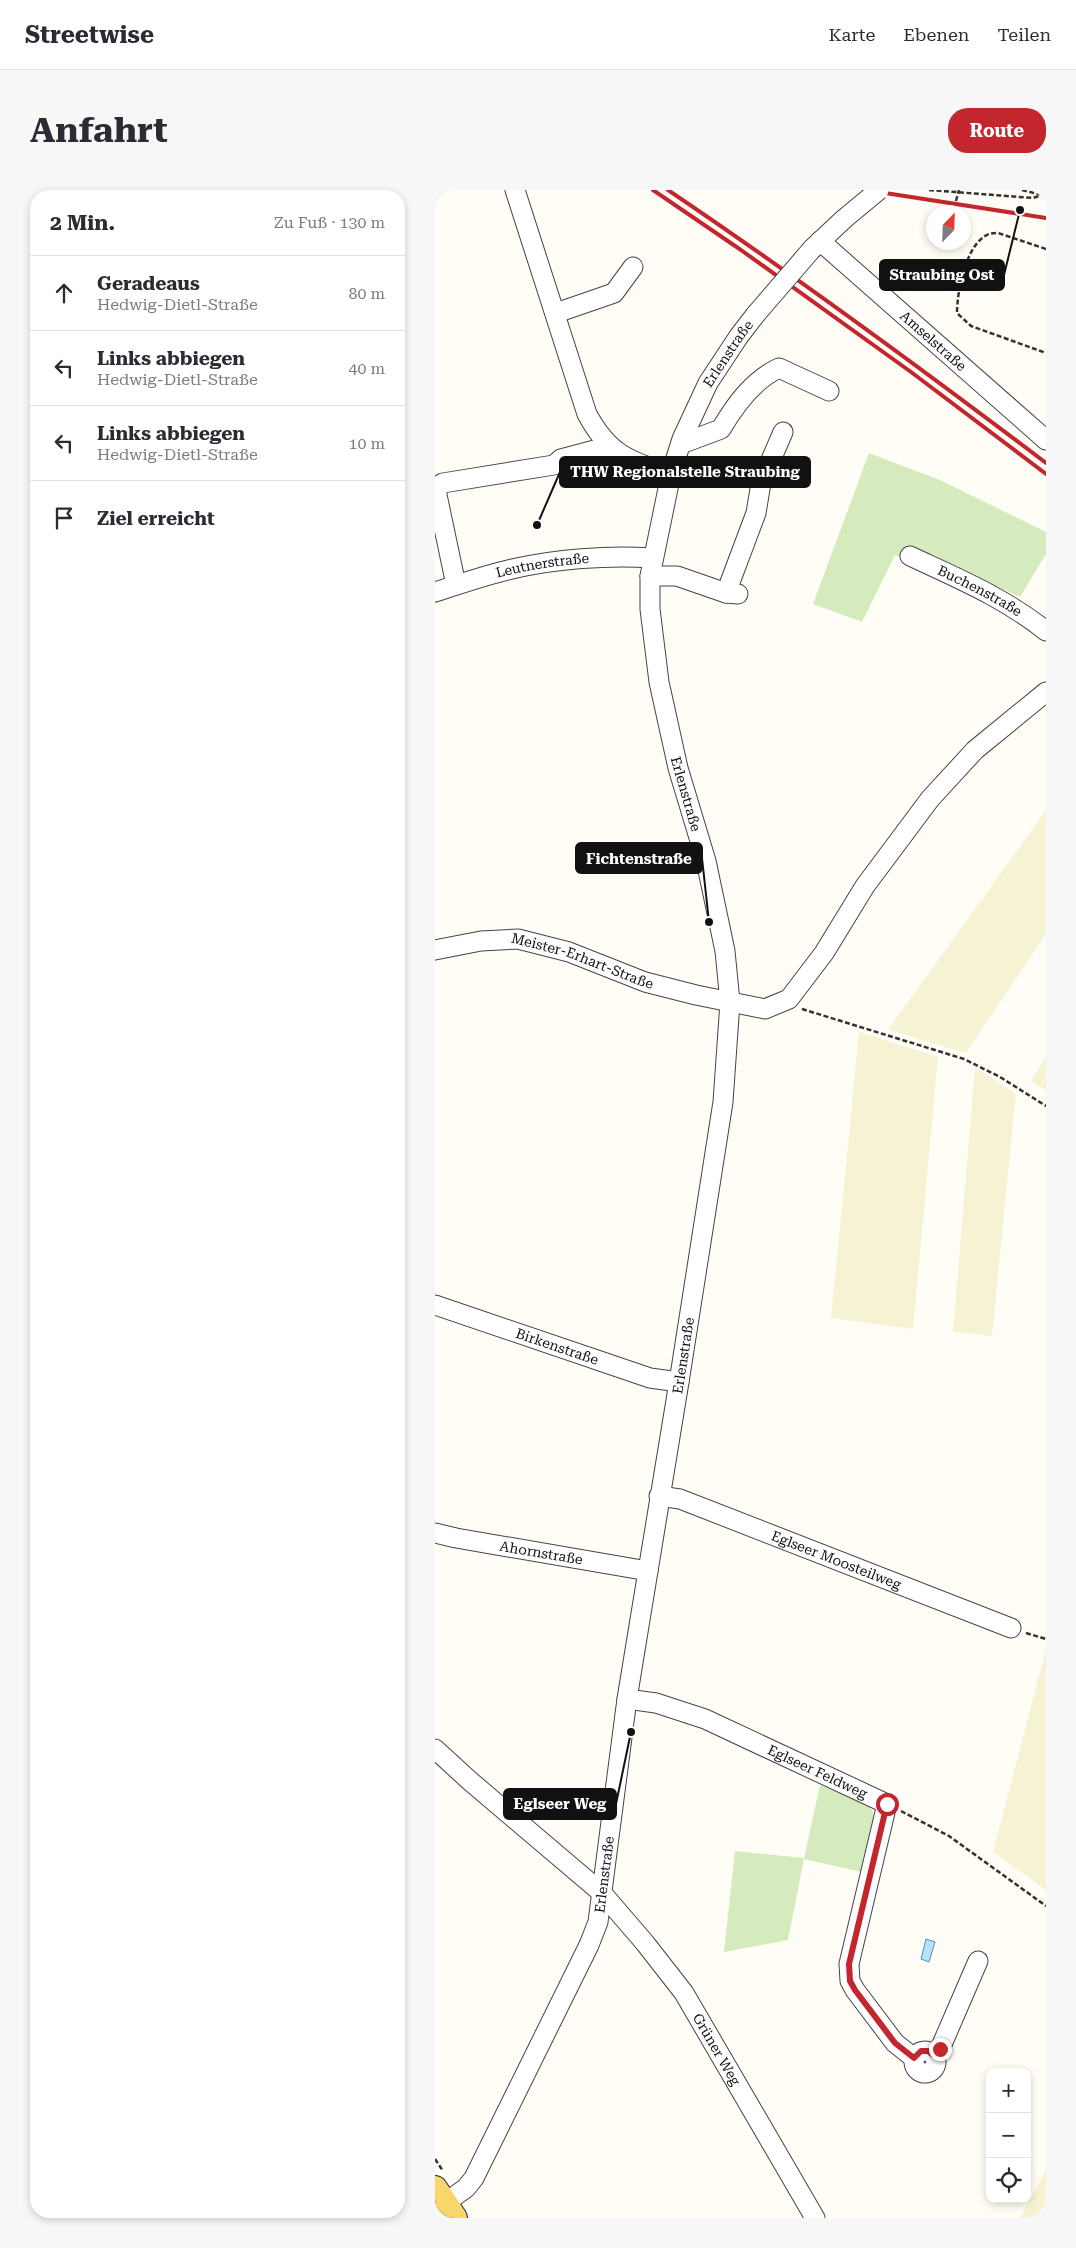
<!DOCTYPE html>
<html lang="de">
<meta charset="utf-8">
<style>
:root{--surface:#fff;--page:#f7f7f7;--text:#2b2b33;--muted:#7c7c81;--line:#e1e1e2;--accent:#c4262e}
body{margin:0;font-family:"Roboto Serif",serif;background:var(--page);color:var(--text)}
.controls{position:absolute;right:15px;bottom:15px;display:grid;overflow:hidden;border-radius:10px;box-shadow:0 2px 8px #0003}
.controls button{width:45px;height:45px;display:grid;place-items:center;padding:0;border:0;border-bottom:1px solid var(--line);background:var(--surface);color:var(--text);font:25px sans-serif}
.compass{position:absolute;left:491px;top:15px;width:45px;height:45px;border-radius:50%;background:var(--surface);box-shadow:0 2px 8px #0003;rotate:23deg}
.stop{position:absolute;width:15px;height:15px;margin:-11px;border:4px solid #c4262e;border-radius:50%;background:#fff}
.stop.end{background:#c4262e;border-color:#fff;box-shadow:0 1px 5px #0008}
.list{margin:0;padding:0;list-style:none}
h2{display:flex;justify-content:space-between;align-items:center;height:65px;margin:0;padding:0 20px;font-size:21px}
h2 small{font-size:16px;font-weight:400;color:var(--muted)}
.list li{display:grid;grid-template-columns:32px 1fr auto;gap:15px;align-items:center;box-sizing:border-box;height:75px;padding:0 20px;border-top:1px solid var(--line)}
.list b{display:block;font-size:19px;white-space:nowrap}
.list p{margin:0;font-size:16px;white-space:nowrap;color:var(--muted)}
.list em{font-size:16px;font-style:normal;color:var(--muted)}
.icon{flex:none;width:28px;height:28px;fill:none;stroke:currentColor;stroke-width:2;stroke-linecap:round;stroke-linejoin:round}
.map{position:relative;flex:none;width:611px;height:2028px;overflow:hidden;border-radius:20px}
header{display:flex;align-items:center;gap:30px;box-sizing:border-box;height:70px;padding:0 25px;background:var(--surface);border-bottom:1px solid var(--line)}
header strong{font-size:24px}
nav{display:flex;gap:28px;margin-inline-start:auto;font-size:18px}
.intro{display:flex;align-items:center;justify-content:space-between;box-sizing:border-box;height:120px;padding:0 30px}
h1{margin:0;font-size:35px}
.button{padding:12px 22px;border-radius:20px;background:var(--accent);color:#fff;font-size:18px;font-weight:700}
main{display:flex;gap:30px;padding:0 30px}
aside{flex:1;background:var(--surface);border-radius:20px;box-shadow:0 2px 8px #0003}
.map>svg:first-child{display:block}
.farmland{fill:#f6f3d4}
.green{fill:#d5ebbd}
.water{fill:#b9e0f7;stroke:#3f96cf}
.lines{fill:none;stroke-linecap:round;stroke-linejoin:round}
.minor-casing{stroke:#444;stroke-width:21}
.major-casing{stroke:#222;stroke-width:26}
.path{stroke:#333;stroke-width:2.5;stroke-dasharray:5 2.5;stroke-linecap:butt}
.minor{stroke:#fff;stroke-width:19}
.major{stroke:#f9d66b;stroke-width:24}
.rail{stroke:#c4262e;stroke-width:4}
.minor-bridge-casing{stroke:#444;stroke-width:21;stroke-linecap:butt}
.minor-bridge{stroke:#fff;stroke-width:19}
.route{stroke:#c4262e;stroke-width:6}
.labels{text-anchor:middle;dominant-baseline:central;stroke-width:5;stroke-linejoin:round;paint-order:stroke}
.street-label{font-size:14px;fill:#111;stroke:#fff}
.leader{fill:none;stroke:#111;stroke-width:2}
.callout-dot{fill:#111;stroke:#fff;stroke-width:2}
.callout{fill:#111;stroke:#111;stroke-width:2}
.callout-label{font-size:15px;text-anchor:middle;font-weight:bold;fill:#fff}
</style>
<header>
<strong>Streetwise</strong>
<nav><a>Karte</a><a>Ebenen</a><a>Teilen</a></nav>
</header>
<div class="intro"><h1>Anfahrt</h1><a class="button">Route</a></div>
<main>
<aside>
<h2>2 Min.<small>Zu Fuß · 130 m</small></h2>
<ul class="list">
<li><svg class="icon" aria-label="ahead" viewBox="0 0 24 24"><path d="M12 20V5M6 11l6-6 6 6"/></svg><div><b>Geradeaus</b><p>Hedwig-Dietl-Straße</p></div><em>80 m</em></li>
<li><svg class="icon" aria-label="left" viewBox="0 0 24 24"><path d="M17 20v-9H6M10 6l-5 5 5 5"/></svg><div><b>Links abbiegen</b><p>Hedwig-Dietl-Straße</p></div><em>40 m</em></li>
<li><svg class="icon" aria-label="left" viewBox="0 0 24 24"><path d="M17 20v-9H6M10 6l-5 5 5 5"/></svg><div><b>Links abbiegen</b><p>Hedwig-Dietl-Straße</p></div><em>10 m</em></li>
<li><svg class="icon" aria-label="arrive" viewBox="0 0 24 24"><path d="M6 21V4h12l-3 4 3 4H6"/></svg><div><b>Ziel erreicht</b></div></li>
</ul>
</aside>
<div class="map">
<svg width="611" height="2028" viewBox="0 0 611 2028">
<rect width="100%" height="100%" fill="#fffdf5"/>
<g class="farmland">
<polygon points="611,620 611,744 531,863 453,840"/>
<polygon points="424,842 503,867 478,1139 396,1128"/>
<polygon points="611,867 611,900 596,891"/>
<polygon points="540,877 581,904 557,1146 518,1142"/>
<polygon points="611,1459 611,1700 558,1662"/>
<polygon points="611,1980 611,2028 585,2028"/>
</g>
<g class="green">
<polygon points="434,263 505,290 611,342 611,364 585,407 476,358 470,370 460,365 427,432 378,414"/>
<polygon points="385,1595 435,1615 439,1626 426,1682 369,1669 353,1750 289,1762 300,1661 369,1668"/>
</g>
<polygon class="water" points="491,1749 500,1752 494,1772 486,1769"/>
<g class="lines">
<defs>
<g id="minor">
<path d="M 80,0 L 152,224 C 174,265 194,271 236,284"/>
<path id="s1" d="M 385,51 L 611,250"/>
<polyline points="377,59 409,29"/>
<polyline points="121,123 179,103 198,77"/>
<path d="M 246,254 L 286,239 C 300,215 318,190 344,178 L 394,201"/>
<path id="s2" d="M 475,366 C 524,389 568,407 611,441"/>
<polyline points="215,386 242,386 291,403 303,404"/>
<polyline points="21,395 2,305 2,296 8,293 119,275 126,269 175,256"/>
<path id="s3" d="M 0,402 C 25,394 51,385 77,379 C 120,369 173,365 217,368"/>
<polyline points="291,403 321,323 326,293 348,242"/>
<path id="s4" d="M 0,760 L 46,751 L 83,749 L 134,762 L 210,792 L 261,805 L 330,819 L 354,809 L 389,763 L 430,696 L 495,609 L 540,560 L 611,502"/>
<path id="s5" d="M 0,1115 L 215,1188 L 244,1192"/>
<path id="s6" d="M 224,1306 L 245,1309 L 576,1438"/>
<path id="s7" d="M 0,1343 L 21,1348 L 213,1381"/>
<path id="s8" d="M 192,1509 L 221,1513 L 270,1529 L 452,1614 L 414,1774 L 415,1791 L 420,1800 L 460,1853 L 479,1868"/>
<path id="s9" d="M 0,1559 L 35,1591 L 167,1703 L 210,1753 L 249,1803 L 380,2028"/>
<circle cx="490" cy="1872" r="11"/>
<polyline points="498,1865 505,1859 543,1771"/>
<path id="s10" d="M 10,2013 L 31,1998 L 39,1988 L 154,1755 L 163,1732 L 192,1509 L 244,1192 L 288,912 L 295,812 L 290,761 L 271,671 L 243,578 L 224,492 L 215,419 L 215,386 L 236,284 L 247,249 L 273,193 L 304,146 L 321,124"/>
</g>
<polyline id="major" points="0,1998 20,2028"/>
</defs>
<use href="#minor" class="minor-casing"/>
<use href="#major" class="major-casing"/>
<g class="path">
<polyline points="494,0 598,8 607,5"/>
<polyline points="587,0 611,6"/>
<polyline points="521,11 524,0"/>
<path d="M 611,59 L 563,43 C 533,40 522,100 522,123 L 536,136 L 611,163"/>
<polyline points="367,819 529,869 565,887 611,916"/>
<polyline points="591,1443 611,1449"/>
<polyline points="466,1621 514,1646 611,1716"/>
<polyline points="0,1969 8,1981"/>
</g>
<use href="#minor" class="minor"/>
<use href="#major" class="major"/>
<g class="rail">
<polyline points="218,0 306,60 476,182 611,284"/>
<path d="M 233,0 C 362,87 487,179 611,273"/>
<polyline points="431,0 611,28"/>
</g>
<defs>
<g id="minor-bridge">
<polyline points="409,29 444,0"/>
<polyline points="321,124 377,59"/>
</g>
</defs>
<use href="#minor-bridge" class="minor-bridge-casing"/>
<use href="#minor-bridge" class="minor-bridge"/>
</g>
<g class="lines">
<polyline class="route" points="452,1614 414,1774 415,1791 420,1800 460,1853 479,1868 486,1861 493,1861 498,1865 505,1859"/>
</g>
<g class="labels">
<g class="street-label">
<text stroke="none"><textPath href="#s1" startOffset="151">Amselstraße</textPath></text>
<text stroke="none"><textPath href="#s10" startOffset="1926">Erlenstraße</textPath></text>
<text stroke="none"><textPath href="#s3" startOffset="111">Leutnerstraße</textPath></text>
<text stroke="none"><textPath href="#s2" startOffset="78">Buchenstraße</textPath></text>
<text transform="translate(251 604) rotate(74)">Erlenstraße</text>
<text stroke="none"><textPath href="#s4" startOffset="152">Meister-Erhart-Straße</textPath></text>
<text stroke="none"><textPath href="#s5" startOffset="129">Birkenstraße</textPath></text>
<text stroke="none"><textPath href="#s10" startOffset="896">Erlenstraße</textPath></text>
<text stroke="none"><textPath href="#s7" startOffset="108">Ahornstraße</textPath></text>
<text stroke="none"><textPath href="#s6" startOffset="189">Eglseer Moosteilweg</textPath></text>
<text stroke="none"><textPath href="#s8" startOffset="205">Eglseer Feldweg</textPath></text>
<text stroke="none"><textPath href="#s10" startOffset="371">Erlenstraße</textPath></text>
<text stroke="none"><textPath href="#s9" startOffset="415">Grüner Weg</textPath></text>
</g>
</g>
<path class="leader" d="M585 20L569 85M102 335L125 282M274 732L267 668M196 1542L181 1614"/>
<g class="callout-dot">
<circle cx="585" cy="20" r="5"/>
<circle cx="102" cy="335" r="5"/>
<circle cx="274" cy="732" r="5"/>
<circle cx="196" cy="1542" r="5"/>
</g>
<g class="callout">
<rect x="445" y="70" width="124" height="30" rx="5"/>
<rect x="125" y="267" width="250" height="30" rx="5"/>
<rect x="141" y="653" width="126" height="30" rx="5"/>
<rect x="69" y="1599" width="112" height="30" rx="5"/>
</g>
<g class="callout-label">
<text x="507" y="90">Straubing Ost</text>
<text x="250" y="287">THW Regionalstelle Straubing</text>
<text x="204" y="674">Fichtenstraße</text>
<text x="125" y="1619">Eglseer Weg</text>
</g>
</svg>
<div class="controls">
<button>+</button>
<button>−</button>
<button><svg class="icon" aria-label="locate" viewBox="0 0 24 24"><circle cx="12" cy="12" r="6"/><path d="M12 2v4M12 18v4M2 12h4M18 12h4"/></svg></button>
</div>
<svg class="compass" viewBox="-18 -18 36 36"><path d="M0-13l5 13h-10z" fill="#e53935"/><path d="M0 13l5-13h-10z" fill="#7c7c81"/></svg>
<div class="stop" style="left:452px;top:1614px"></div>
<div class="stop end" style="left:505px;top:1859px"></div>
</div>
</main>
